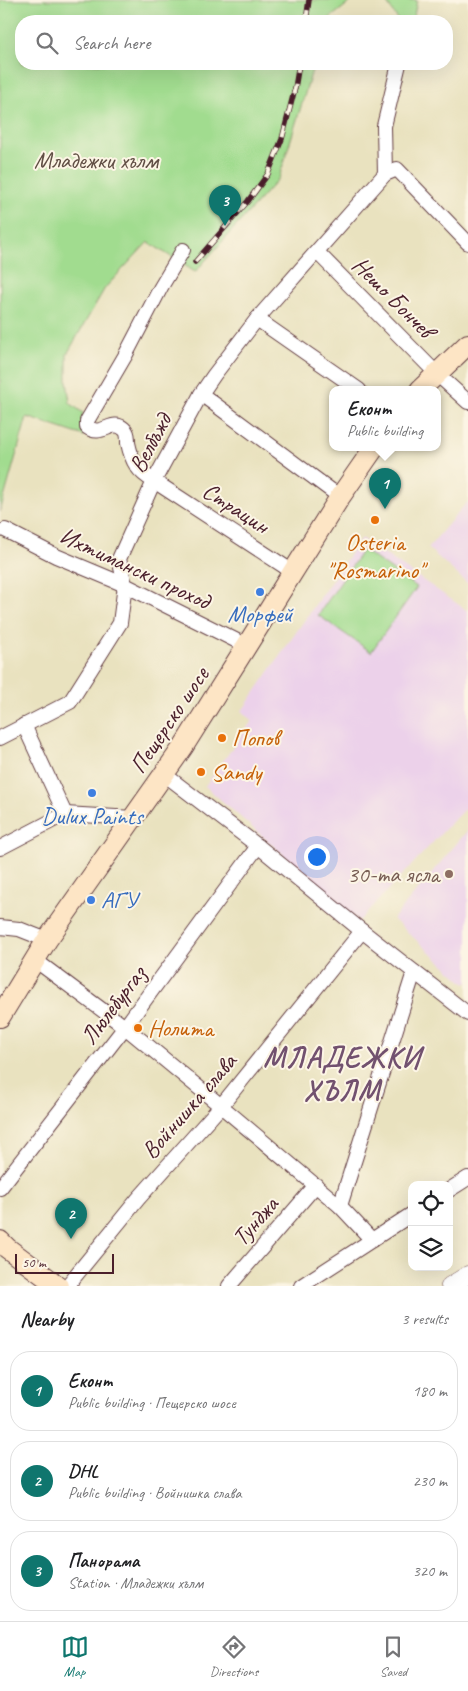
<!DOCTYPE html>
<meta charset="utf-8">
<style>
:root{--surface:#fff;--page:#f2f2f2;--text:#202124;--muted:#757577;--line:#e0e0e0;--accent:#0f766e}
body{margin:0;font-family:Caveat,sans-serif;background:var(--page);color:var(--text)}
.controls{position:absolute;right:15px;bottom:15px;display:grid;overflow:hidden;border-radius:10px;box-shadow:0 5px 20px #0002}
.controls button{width:45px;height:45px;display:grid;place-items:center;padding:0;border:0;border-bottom:1px solid var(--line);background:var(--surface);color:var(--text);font:25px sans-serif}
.scale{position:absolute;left:15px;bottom:12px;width:99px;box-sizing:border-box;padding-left:5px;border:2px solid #4a1f2b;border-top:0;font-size:14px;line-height:18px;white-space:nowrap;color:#4a1f2b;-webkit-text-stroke:4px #fcf5e5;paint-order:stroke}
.you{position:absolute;left:316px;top:856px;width:18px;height:18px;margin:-12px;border:4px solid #fff;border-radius:50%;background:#1a73e8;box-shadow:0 0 0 8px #1a73e833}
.badge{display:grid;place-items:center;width:32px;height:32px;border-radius:50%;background:var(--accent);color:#fff;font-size:16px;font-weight:700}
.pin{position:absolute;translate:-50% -41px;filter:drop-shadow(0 1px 2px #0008)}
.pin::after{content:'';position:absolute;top:26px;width:18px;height:15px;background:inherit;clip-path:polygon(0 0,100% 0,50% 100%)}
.popup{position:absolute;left:329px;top:386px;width:112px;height:65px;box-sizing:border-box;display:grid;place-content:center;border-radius:10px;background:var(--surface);filter:drop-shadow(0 1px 4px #0005);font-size:16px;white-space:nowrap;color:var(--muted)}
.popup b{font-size:19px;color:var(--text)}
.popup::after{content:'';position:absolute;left:50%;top:100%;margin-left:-10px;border:10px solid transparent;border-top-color:var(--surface)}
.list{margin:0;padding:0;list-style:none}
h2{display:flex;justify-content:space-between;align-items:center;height:65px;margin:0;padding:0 20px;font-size:21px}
h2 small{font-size:16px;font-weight:400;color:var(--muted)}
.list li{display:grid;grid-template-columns:32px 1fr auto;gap:15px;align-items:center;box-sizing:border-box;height:80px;margin:0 10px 10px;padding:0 10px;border:1px solid var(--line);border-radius:20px}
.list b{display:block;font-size:19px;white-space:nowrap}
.list p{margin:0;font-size:16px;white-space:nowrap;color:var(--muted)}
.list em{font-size:16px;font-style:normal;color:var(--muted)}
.icon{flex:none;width:28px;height:28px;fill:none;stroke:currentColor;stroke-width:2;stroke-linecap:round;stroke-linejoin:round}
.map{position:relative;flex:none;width:468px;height:1286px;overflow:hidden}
.search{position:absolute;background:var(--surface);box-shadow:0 5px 20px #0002;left:15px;right:15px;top:15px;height:55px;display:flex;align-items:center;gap:12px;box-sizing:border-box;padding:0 18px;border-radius:20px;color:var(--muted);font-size:19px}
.sheet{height:335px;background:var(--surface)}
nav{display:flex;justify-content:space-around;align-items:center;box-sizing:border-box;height:70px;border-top:1px solid var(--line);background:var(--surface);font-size:14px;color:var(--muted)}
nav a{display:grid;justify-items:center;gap:2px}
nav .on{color:var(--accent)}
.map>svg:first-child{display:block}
.built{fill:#ecd1ea}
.green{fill:#a1dc8f;stroke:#767e5d}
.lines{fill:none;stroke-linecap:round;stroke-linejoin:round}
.minor-casing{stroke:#623c41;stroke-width:16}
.tertiary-casing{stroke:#623c41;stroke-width:19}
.secondary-casing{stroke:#623c41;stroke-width:22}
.minor{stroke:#fff;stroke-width:14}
.tertiary{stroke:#fff;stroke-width:18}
.secondary{stroke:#fde5c5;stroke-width:20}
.rail-casing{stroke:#4a1f2b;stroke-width:5.5}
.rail{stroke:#fcf5e5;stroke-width:4;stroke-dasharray:11;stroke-linecap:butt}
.food-dot{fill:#e8710a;stroke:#fcf5e5;stroke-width:2}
.shop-dot{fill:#3f7fe0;stroke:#fcf5e5;stroke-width:2}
.education-dot{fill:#8d6e63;stroke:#fcf5e5;stroke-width:2}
.labels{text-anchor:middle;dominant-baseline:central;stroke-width:4;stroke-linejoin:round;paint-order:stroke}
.park-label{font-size:24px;fill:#604e44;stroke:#fcf5e5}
.street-label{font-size:24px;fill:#4a1f2b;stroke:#fcf5e5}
.food-label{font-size:24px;fill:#c56008;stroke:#fcf5e5;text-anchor:start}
.shop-label{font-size:24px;fill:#366cbe;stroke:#fcf5e5}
.education-label{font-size:24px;fill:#785e54;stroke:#fcf5e5;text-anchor:end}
.district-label{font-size:29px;font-weight:bold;letter-spacing:1px;fill:#72516f;stroke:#fcf5e5}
</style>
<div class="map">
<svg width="468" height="1286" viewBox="0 0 468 1286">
<rect width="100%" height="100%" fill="#fcf5e5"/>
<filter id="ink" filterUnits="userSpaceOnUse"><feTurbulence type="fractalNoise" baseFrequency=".02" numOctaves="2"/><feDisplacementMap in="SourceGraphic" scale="10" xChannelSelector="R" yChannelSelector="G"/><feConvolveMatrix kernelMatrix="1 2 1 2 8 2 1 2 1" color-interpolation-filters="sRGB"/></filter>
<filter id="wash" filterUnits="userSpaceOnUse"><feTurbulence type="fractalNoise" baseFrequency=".0096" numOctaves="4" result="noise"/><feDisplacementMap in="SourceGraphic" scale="20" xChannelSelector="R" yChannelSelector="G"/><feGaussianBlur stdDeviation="1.12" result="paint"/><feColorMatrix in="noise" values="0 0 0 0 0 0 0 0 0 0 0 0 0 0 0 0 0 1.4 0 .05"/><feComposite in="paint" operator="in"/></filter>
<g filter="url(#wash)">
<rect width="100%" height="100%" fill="#e9e2bf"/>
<g class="built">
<polygon points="468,501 468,584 428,548"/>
<polygon points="361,538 468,611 468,805 359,921 205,786 252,721 242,711"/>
<polygon points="468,830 468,982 465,984 393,919"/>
</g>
<g class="green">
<polygon points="0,0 353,0 326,21 21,21 21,64 314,64 279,178 195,272 148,242 105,288 67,354 67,381 70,403 83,413 84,436 27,417 0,512"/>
<polygon points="385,0 417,0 413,21 399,21"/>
<polygon points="363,550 417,587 371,652 318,615"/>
</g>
</g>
<g filter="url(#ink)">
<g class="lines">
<defs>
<g id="minor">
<polyline points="385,174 384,126 399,64"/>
<path d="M 183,250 L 161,287 L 125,356 L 87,421 L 87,427 C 102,438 112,418 124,429 C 128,432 128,438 128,443 C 132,462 138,472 154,481 L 293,572"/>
<polyline points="317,252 436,373 468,402"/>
<polyline points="257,319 359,390"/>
<polyline points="201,394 340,497"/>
<polyline points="5,530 56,556 125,585 247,646"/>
<polyline points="24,725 65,814"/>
<polyline points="0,738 70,702 120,623 125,585 119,559 154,481 201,394 214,375 257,319 385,174 397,169 468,243"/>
<polyline points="164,774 258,846 362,931 468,1014"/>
<polyline points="0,848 65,814 133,818"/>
<polyline points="0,927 19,929 47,940"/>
<polyline points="35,960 125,1027 221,1106 340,1206 372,1240"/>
<polyline points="0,1188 125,1027 258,846"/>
<polyline points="449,1190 468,1178"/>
<polyline points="340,1206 414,972"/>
<polyline points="67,1286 138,1199 221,1106 362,931"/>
<polyline points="229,1286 316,1185"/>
<polyline points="301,1286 412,1214"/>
</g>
<polyline id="tertiary" points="450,1286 468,1275"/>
<g id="secondary">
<polyline points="420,390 468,344"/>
<polyline points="0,1017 47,940 183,747 340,497 374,448"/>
<polyline points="0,1241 7,1248 58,1286"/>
</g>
</defs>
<use href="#minor" class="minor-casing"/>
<use href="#tertiary" class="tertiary-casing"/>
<use href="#secondary" class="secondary-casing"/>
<use href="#minor" class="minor"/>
<use href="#tertiary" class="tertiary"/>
<use href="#secondary" class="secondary"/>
<defs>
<g id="rail">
<polyline points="306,21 309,0"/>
<polyline points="195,262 248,201 268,174 282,139 295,88 299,64"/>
</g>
</defs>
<use href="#rail" class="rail-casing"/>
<use href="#rail" class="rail"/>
</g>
</g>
<g class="food-dot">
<circle cx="375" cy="520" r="5"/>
<circle cx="222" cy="738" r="5"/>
<circle cx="201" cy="772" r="5"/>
<circle cx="138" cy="1028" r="5"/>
</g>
<g class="shop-dot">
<circle cx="260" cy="592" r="5"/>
<circle cx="92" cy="793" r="5"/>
<circle cx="91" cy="900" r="5"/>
</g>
<circle class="education-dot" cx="449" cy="874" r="5"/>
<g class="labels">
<g class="park-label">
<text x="96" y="160">Младежки хълм</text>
</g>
<g class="street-label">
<text transform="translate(393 297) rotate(45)">Нешо Бончев</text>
<text transform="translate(150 443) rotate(-62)">Велбъжд</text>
<text transform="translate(236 508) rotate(33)">Страцин</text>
<text transform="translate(135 568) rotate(25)">Ихтимански проход</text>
<text transform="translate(169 720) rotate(-56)">Пещерско шосе</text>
<text transform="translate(113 1005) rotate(-53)">Люлебургаз</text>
<text transform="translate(189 1106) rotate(-49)">Войнишка слава</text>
<text transform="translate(255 1221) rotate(-49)">Тунджа</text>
</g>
<g class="food-label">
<text x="375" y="542" text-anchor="middle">Osteria<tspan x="375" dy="28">"Rosmarino"</tspan></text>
<text x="232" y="738">Попов</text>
<text x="211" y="772">Sandy</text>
<text x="148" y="1028">Нолита</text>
</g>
<g class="shop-label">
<text x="260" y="614">Морфей</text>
<text x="92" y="816">Dulux Paints</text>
<text x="101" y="900" text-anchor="start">АГУ</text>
</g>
<g class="education-label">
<text x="439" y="874">30-та ясла</text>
</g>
<g class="district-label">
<text x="342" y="1057">МЛАДЕЖКИ<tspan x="342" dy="33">ХЪЛМ</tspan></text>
</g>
</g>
</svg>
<div class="controls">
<button><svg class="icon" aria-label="locate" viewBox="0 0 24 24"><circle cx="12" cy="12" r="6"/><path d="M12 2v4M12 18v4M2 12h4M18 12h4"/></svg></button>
<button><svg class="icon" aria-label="layers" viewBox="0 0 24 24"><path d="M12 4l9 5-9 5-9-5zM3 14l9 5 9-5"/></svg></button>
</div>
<div class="scale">50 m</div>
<div class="you"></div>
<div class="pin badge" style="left:385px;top:509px">1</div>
<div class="popup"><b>Еконт</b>Public building</div>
<div class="pin badge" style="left:71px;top:1239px">2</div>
<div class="pin badge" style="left:225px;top:226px">3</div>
<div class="search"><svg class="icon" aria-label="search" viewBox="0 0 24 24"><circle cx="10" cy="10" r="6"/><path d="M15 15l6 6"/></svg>Search here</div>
</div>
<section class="sheet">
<h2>Nearby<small>3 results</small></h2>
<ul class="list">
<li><span class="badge">1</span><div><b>Еконт</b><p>Public building · Пещерско шосе</p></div><em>180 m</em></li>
<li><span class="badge">2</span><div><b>DHL</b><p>Public building · Войнишка слава</p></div><em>230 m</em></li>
<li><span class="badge">3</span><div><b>Панорама</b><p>Station · Младежки хълм</p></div><em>320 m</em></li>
</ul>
</section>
<nav>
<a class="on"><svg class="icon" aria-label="map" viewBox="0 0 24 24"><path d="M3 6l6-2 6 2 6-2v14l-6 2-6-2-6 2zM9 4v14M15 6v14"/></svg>Map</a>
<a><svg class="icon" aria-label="directions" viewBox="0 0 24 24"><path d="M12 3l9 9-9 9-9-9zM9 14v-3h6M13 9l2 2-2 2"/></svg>Directions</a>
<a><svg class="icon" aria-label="saved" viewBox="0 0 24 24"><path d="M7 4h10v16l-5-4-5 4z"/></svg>Saved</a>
</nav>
